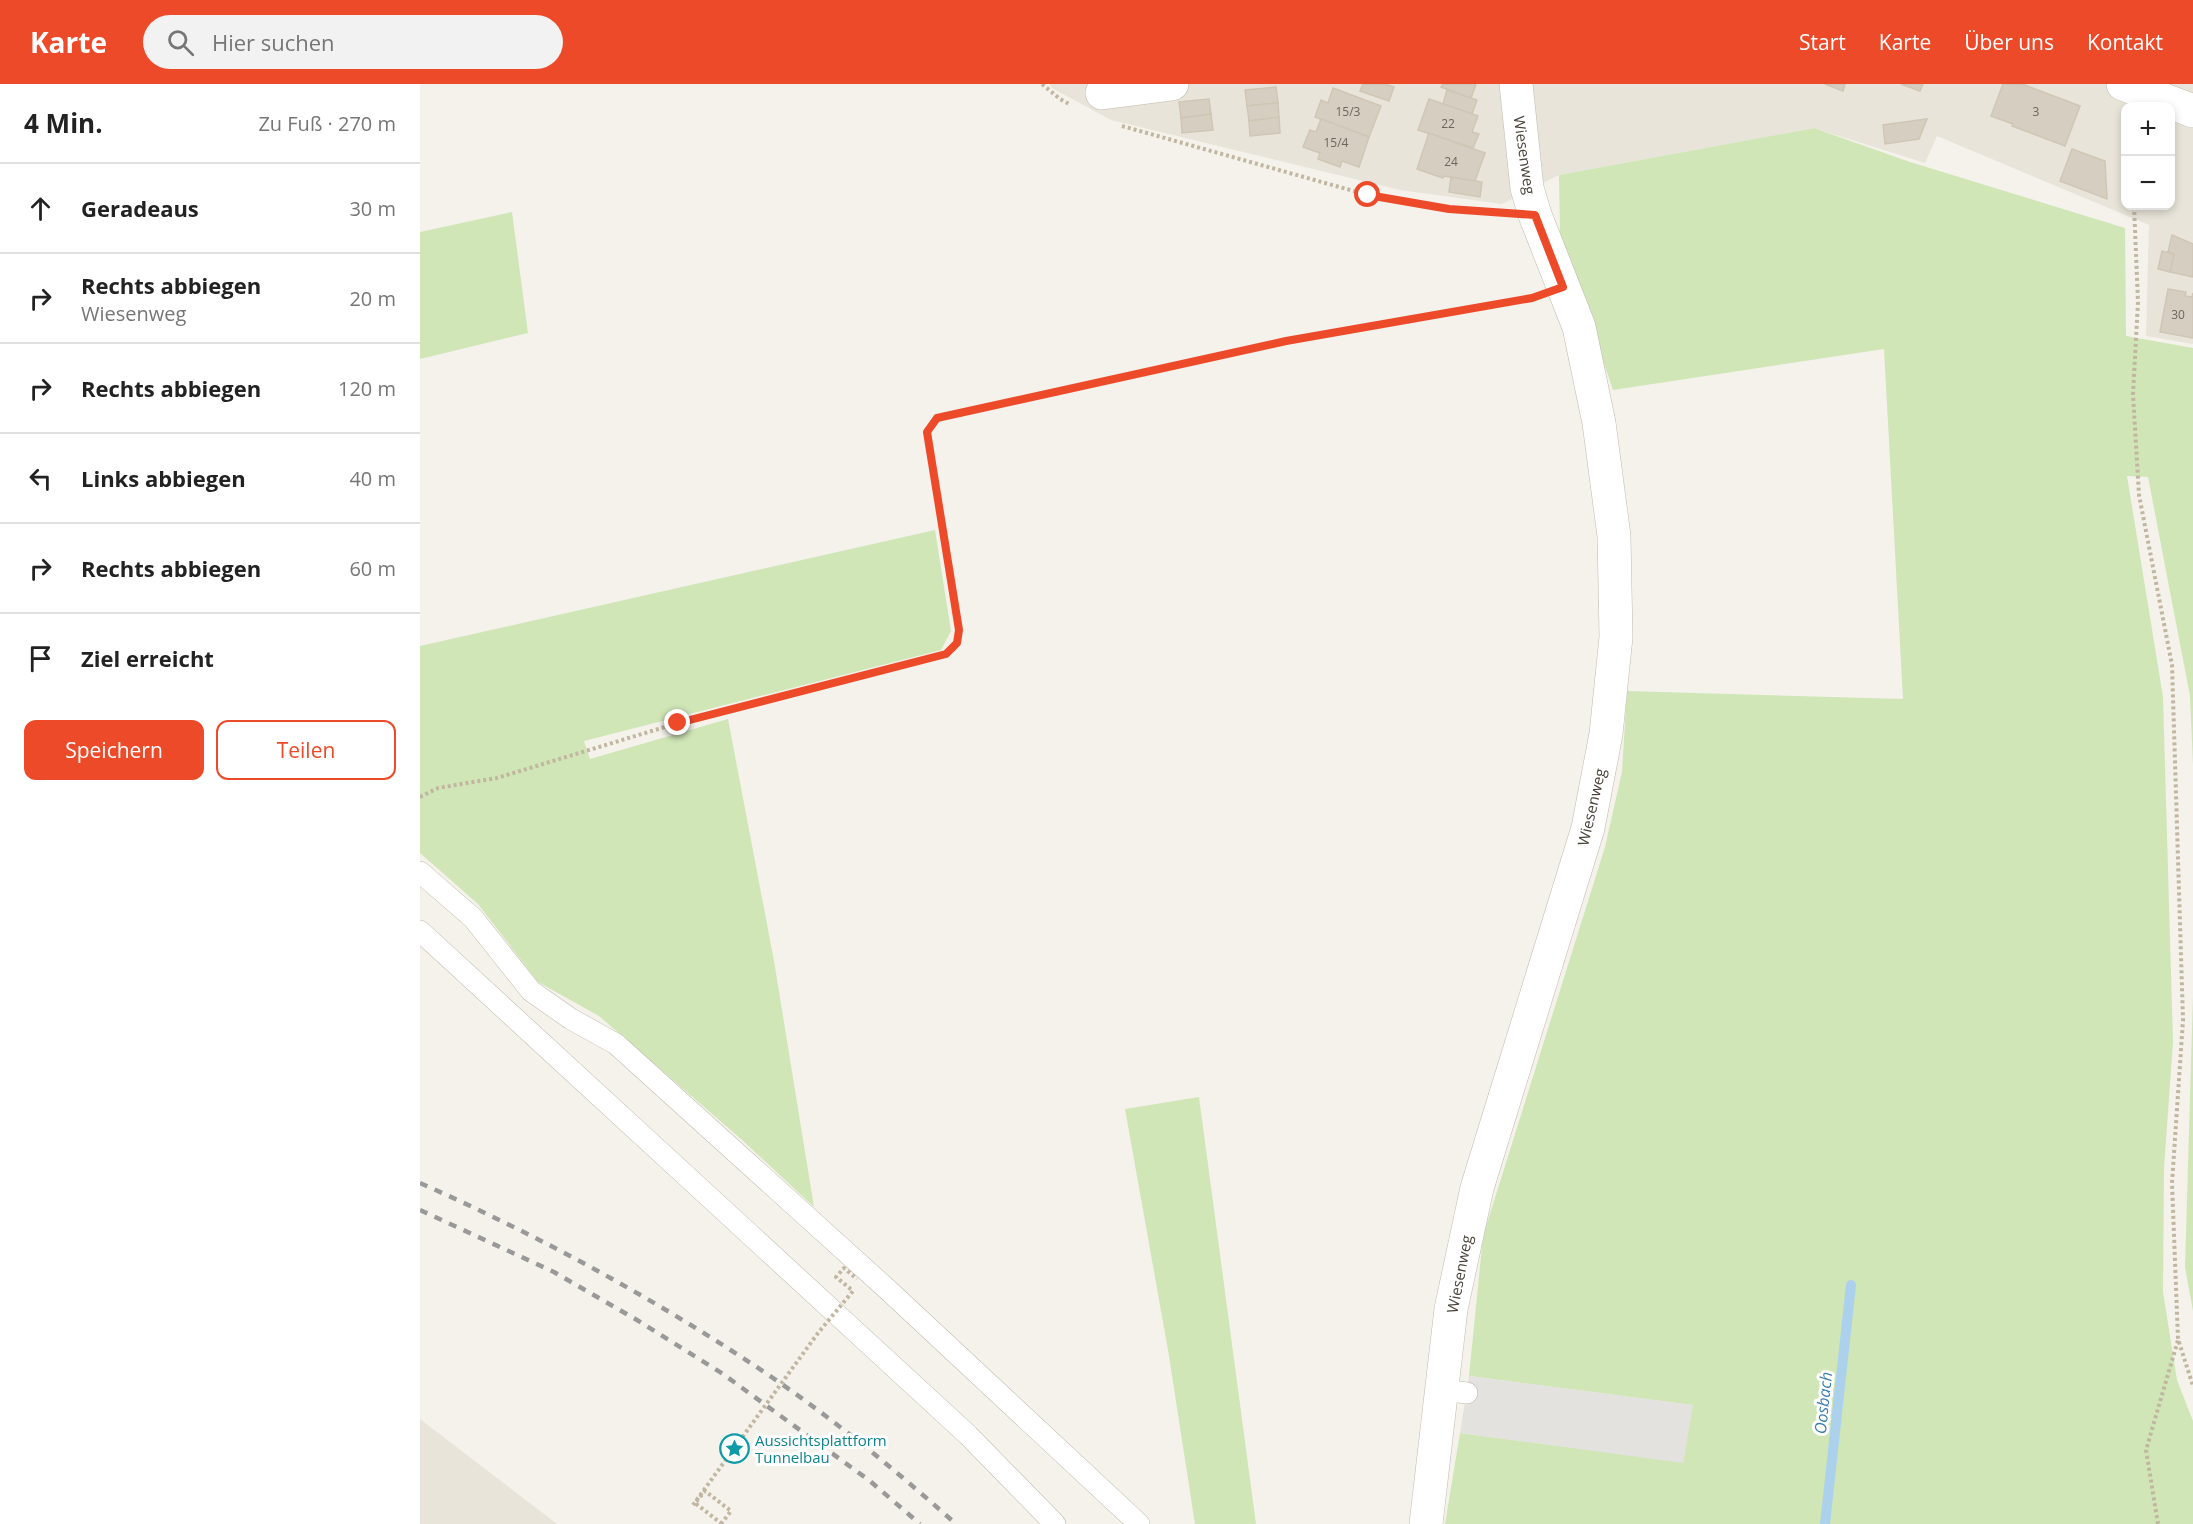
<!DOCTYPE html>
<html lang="de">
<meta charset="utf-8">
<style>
:root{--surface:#fff;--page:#f2f2f2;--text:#222;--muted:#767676;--line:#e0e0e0;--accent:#ed4a2a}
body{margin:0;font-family:"Open Sans",sans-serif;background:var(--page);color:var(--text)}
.controls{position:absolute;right:18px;top:18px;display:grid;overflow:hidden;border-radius:12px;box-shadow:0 3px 9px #0003}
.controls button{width:54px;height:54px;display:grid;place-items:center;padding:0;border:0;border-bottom:2px solid var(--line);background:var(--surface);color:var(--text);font:30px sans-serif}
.stop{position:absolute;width:18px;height:18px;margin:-14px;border:4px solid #ed4a2a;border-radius:50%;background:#fff}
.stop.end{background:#ed4a2a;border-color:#fff;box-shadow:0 2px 6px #0008}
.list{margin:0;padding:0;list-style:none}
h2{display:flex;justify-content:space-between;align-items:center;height:78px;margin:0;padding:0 24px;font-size:26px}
h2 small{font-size:20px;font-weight:400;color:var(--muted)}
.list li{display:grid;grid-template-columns:39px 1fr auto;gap:18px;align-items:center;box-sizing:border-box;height:90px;padding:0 24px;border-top:2px solid var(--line)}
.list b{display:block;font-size:22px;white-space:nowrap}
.list p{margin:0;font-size:20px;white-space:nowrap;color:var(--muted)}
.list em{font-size:20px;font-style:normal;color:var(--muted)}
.actions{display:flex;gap:12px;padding:18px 24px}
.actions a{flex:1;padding:14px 0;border:2px solid var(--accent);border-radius:12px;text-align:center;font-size:21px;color:var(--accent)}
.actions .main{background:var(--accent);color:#fff}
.icon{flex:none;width:33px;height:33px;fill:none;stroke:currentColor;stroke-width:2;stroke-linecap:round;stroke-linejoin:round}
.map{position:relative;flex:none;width:1773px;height:1440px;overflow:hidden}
header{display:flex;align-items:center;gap:36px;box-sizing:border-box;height:84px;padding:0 30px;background:var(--accent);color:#fff}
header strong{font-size:28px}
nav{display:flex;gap:33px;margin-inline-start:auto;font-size:21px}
.search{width:420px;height:54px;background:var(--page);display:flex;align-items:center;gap:15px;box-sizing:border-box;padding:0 21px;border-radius:33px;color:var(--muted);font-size:22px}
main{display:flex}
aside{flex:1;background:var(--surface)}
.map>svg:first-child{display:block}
.residential{fill:#e8e4d9;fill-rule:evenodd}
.green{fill:#d0e6b7}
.parking{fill:#e4e2df}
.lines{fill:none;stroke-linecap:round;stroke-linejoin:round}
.stream{stroke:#acd1ed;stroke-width:10}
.building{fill:#d6cec1;stroke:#d0c6b5;stroke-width:1.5}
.service-casing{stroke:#c0baae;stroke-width:22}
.minor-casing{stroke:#c0baae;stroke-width:34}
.path{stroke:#c1b6a0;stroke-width:4;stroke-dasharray:3 3;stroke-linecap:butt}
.service{stroke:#fff;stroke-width:21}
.minor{stroke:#fff;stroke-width:33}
.rail{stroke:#999;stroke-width:4.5;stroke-dasharray:8 8;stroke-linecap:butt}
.path-bridge{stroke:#c1b6a0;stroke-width:4;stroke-dasharray:3 3;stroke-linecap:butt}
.route{stroke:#ed4a2a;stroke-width:8}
.labels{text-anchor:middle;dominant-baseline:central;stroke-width:6;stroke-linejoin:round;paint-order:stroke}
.number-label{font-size:12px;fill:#6c665b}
.street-label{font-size:15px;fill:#484339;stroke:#fff}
.culture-label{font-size:15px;fill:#0d838f;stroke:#fff;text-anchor:start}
.water-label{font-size:16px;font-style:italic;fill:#387baf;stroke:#fff}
</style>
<header>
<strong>Karte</strong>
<div class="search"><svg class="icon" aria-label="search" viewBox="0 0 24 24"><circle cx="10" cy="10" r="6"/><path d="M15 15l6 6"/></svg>Hier suchen</div>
<nav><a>Start</a><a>Karte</a><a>Über uns</a><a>Kontakt</a></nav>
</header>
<main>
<aside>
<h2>4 Min.<small>Zu Fuß · 270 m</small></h2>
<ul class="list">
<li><svg class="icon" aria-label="ahead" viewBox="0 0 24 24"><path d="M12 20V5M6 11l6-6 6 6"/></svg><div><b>Geradeaus</b></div><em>30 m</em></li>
<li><svg class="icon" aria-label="right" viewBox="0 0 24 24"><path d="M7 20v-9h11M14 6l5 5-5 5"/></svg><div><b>Rechts abbiegen</b><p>Wiesenweg</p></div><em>20 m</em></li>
<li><svg class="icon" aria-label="right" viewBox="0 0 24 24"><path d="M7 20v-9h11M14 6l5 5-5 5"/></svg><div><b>Rechts abbiegen</b></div><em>120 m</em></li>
<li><svg class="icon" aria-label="left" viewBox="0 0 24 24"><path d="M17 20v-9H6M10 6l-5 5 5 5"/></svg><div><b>Links abbiegen</b></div><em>40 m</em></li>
<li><svg class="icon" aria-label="right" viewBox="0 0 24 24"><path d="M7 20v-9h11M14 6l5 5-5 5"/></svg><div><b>Rechts abbiegen</b></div><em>60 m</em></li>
<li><svg class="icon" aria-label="arrive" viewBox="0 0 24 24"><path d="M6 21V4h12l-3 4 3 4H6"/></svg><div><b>Ziel erreicht</b></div></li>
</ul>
<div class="actions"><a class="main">Speichern</a><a>Teilen</a></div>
</aside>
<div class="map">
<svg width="1773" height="1440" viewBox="0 0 1773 1440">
<rect width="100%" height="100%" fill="#f4f2eb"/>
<g class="residential">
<path d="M 630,0 L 1773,0 L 1773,260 L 1726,252 L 1729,141 L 1517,52 L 1505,79 L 1394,44 L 1139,91 L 1082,120 L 980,106 L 691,36 L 632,4 ZM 1706,22 L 1750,22 L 1750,122 L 1706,122 Z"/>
<polygon points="0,1335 137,1440 0,1440"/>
</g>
<g class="green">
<polygon points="1394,44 1490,78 1705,144 1706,252 1773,264 1773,681 1770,612 1728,393 1707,392 1743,613 1753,958 1744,1084 1743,1208 1757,1296 1773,1337 1773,1440 1025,1440 1040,1349 1263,1378 1272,1321 1049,1292 1063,1152 1185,763 1202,688 1207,607 1483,615 1464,265 1193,306 1140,150 1139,91"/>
<polygon points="92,128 108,249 0,275 0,148"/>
<polygon points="515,446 531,547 521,566 164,657 170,675 308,635 354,877 394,1123 321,1055 179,932 118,898 58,820 0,769 0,562"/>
<polygon points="1773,912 1773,1227 1765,1183"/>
<polygon points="779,1013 836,1440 775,1440 748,1266 705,1025"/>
</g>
<polygon class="parking" points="1049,1292 1273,1321 1263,1379 1040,1349"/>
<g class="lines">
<polyline class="stream" points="1405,1440 1431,1201"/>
</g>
<g class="building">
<polygon points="943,0 965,0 974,3 969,17 940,7"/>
<polygon points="1023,0 1056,0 1051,14 1021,3"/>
<polygon points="1405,0 1425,0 1423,7"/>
<polygon points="1481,0 1503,0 1500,7"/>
<polygon points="1583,0 1602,0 1660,22 1645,62 1592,42 1593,40 1571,32"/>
<polygon points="856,3 858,19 827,22 825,6"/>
<polygon points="913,4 961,22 949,53 895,33 901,16 908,19"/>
<polygon points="1027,6 1057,16 1052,30 1023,20"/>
<polygon points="789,15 791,30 761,34 759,18"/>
<polygon points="1009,15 1058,32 1052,48 1059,50 1053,64 998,46"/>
<polygon points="858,19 859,33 829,37 827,22"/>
<polygon points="791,30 793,46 762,49 761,34"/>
<polygon points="859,33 860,49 830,52 829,37"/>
<polygon points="901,35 949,53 939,83 922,77 920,83 898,75 900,69 883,63 890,46 896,48"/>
<polygon points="1507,35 1499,55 1465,60 1463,41"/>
<polygon points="1009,49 1065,69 1055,97 1024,92 1023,94 997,85"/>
<polygon points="1652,65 1685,77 1687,115 1640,97"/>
<polygon points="1031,93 1062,98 1060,113 1029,108"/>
<polygon points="1752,151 1773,160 1773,193 1750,188 1754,170 1748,168"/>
<polygon points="1742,167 1754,170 1750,188 1738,185"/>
<polygon points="1748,205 1766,208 1765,212 1772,213 1773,209 1773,254 1740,248"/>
</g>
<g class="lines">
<defs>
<g id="service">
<polyline points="0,788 53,834 111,907 151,935 196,960 467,1205 719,1440"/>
<polyline points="0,847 548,1351 635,1440"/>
<polyline points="1023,1306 1047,1309"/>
</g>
<g id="minor">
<polyline points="1703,0 1773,27"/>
<polyline points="682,9 752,0"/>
<polyline points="1006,1440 1031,1225 1057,1104 1168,744 1186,650 1196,553 1194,452 1179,339 1159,243 1115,131 1107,104 1096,0"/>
</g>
</defs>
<use href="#service" class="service-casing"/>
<use href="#minor" class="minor-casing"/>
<g class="path">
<polyline points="622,0 640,15 651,21"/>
<polyline points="702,42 948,111 1029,125 1079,128"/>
<polyline points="1714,122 1718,218 1713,310 1719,411 1752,581 1763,936 1752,1099 1758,1255 1773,1302"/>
<polyline points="0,713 18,704 77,694 258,639 526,570 537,559 539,545 507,348 517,334 866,257 1113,214"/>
<polyline points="302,1440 275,1419 285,1407 311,1427"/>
<polyline points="1738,1440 1726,1366 1758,1256"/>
</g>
<use href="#service" class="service"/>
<use href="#minor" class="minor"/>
<g class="rail">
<path d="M 0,1099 C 115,1150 226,1210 332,1280 C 404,1327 472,1383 536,1440"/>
<polyline points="0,1126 134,1188 217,1236 303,1290 450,1397 500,1440"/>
</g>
<g class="path-bridge">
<polyline points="273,1421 398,1249 433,1207 416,1193 424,1184 437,1195"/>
<polyline points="301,1440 311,1427"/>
</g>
</g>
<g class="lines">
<polyline class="route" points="258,639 526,570 537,559 539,546 507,348 517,334 866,257 1112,214 1143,203 1115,131 1029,125 948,111"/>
</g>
<defs>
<symbol id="sight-ring" viewBox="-11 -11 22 22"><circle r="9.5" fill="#fff" stroke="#0f9aa8" stroke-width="1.5"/><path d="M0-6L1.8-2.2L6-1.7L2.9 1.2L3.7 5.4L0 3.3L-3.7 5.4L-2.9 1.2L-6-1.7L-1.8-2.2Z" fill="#0f9aa8"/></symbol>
</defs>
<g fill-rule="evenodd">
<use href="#sight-ring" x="298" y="1348" width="33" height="33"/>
</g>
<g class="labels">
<g class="number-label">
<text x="928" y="27">15/3</text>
<text x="1616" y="27">3</text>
<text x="1028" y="39">22</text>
<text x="916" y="58">15/4</text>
<text x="1031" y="77">24</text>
<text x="1758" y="230">30</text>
</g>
<g class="street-label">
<text transform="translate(1105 71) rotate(82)">Wiesenweg</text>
<text transform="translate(1171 723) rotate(-77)">Wiesenweg</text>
<text transform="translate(1039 1190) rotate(-79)">Wiesenweg</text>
</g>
<g class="culture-label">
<text x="335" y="1356">Aussichtsplattform<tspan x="335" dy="17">Tunnelbau</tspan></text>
</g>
<g class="water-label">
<text transform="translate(1403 1319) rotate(-84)">Oosbach</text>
</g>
</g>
</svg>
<div class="controls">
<button>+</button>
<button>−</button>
</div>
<div class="stop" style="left:948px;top:111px"></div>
<div class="stop end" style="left:258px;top:639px"></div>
</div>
</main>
